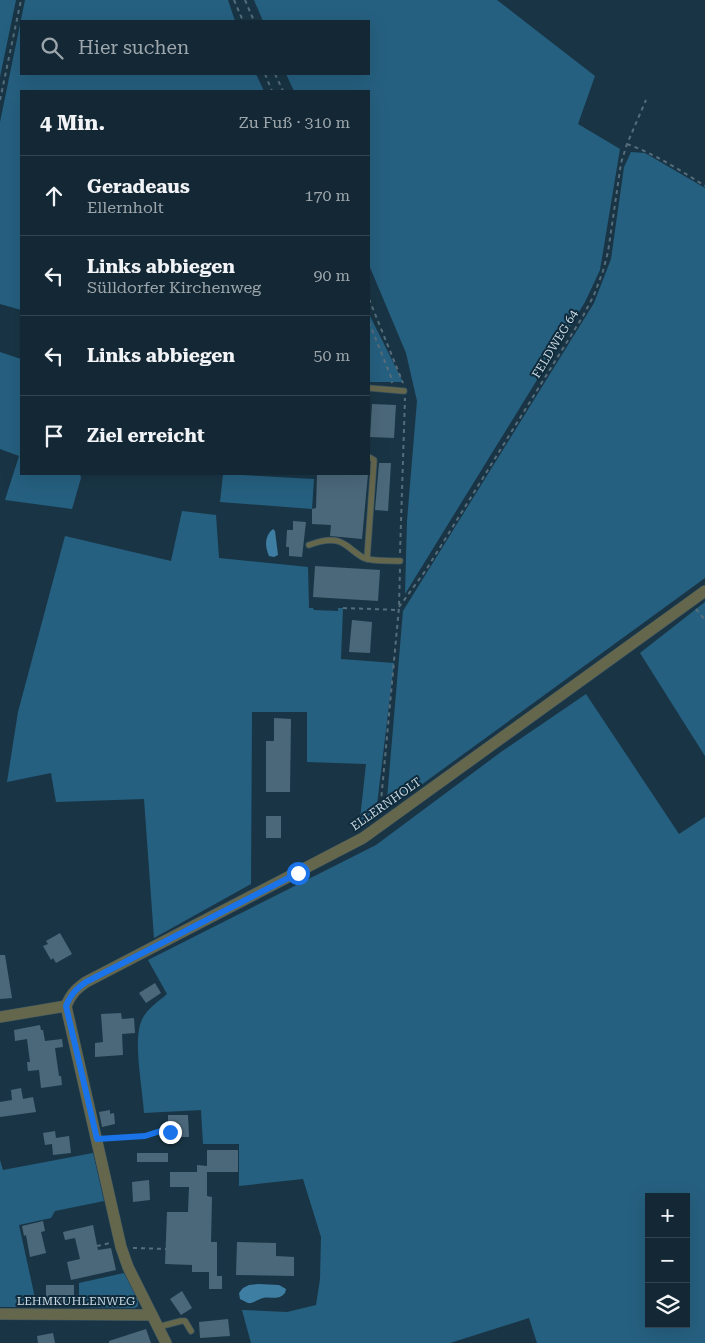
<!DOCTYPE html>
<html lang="de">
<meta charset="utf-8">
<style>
:root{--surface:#132834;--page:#1c303c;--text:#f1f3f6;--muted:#9da6ac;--line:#32444f}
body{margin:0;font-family:"Roboto Serif",serif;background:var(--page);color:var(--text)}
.controls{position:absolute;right:15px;bottom:15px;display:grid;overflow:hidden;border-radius:0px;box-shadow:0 5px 20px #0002}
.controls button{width:45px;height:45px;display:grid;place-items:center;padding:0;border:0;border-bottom:1px solid var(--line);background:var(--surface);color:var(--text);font:25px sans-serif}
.stop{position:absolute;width:15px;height:15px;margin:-11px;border:4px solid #1a73e8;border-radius:50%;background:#fff}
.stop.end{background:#1a73e8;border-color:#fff;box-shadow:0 1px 5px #0008}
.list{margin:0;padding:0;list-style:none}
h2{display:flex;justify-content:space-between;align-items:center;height:65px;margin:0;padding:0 20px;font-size:21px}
h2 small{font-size:16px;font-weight:400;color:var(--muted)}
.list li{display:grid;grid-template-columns:32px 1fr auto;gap:15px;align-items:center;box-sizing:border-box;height:80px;padding:0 20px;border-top:1px solid var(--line)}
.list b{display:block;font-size:19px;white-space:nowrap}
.list p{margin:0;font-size:16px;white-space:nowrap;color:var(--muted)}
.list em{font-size:16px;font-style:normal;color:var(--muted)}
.icon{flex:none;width:28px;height:28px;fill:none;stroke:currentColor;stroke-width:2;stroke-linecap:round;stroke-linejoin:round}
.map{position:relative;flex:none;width:705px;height:1343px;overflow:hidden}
.search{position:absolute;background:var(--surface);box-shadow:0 5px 20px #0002;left:20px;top:20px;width:350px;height:55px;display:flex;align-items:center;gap:12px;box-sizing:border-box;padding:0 18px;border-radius:0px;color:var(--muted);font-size:19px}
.panel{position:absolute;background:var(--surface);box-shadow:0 5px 20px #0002;left:20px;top:90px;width:350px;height:385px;border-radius:0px}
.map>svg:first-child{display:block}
.green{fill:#266080;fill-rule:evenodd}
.water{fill:#3e7ea3}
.building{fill:#4b687a}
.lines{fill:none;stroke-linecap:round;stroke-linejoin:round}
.service-casing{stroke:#385261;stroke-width:7}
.minor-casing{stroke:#385261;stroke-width:12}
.path{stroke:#566d7b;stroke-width:2;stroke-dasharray:4 4;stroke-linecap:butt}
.service{stroke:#65674d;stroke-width:5.5}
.minor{stroke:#65674d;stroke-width:11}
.route{stroke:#1a73e8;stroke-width:6}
.labels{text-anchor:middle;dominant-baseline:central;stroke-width:4;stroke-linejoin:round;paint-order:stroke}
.street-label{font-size:12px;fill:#c8d8e2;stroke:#0f2b3b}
</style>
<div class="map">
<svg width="705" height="1343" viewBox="0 0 705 1343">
<rect width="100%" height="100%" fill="#193545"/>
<g class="green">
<polygon points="0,0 16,0 0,77"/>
<polygon points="25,0 228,0 235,21 21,21 21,74 256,74 264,91 21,91 21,310 0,304 0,122"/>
<polygon points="254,0 497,0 595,76 578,124 620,149 600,270 585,302 405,594 407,521 417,401 406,353 369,265 369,91 294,91 286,74 369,74 369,21 263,21"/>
<polygon points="631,152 645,153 705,188 705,578 395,804 387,799 403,611 594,303 611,259 624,167"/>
<polygon points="369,314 403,382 369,382"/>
<polygon points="0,352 21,359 21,474 80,474 81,478 72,509 5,500 19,456 0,449"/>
<polygon points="223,474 314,479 312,509 220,502"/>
<polygon points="182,511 216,515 219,558 308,567 309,608 313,608 314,610 338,611 338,608 343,608 341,659 394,663 377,805 374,815 369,823 364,826 360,819 366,764 307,762 307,712 252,712 251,884 154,938 144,799 56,802 51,773 7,782 18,712 65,536 171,561"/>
<polygon points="705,602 705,756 640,653"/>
<path d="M 586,694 L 679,834 L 705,817 L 705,1343 L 537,1343 L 529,1318 L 450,1343 L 251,1343 L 242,1310 L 287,1312 L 316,1305 L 320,1279 L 321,1237 L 303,1179 L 239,1186 L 239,1144 L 203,1144 L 201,1110 L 144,1113 C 143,1091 133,1042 141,1022 C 145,1010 158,1002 167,994 L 148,960 L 376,845 L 501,752 ZM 649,1197 L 686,1197 L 686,1324 L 649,1324 Z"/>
<polygon points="93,1153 104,1201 55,1211 51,1218 19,1225 37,1307 0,1307 0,1160 3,1170"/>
<polygon points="124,1273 138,1300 138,1306 135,1308 79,1307 79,1283"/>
</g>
<g class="water">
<path d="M 273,529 L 275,531 L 278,555 L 274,557 L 269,556 C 265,547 264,536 273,529 Z"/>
<path d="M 258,1284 L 279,1285 L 286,1289 L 285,1293 C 278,1301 271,1296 263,1298 C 258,1299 253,1304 248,1303 C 245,1302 243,1300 240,1299 L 239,1293 L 243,1288 L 249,1285 Z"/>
</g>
<g class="building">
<polygon points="372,404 396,405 394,438 370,437"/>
<polygon points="379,463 391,463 388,511 375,510"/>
<polygon points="317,474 368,474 362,539 330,536 331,525 312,524 312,509 316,508"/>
<polygon points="293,521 306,522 302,557 289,556 289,547 286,547 287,530 293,530"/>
<polygon points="315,566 380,570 378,601 313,597"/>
<polygon points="352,620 372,622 370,653 349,652"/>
<polygon points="274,718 291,719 290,792 266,792 266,741 274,741"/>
<rect x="266" y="816" width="15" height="22"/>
<polygon points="60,933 72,954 56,963 53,958 51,960 43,946 48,944 46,941"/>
<polygon points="0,955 5,955 12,998 0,999"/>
<polygon points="155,983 161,993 146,1003 139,993"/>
<polygon points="121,1013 122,1019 134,1018 135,1033 122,1034 123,1055 95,1057 95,1043 103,1042 101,1014"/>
<polygon points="40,1025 41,1030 43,1030 45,1041 62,1039 63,1047 55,1048 59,1076 61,1076 62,1085 41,1088 39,1070 28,1071 27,1062 30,1062 27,1039 15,1041 14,1030"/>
<polygon points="21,1088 23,1099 33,1097 36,1112 0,1117 0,1102 12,1100 11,1090"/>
<polygon points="110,1110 110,1114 114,1113 115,1124 102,1127 99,1112"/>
<polygon points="168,1115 188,1115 189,1137 173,1137 173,1125 168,1126"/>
<polygon points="55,1131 56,1138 69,1136 71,1153 53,1155 52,1144 45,1145 43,1133"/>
<polygon points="207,1150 238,1150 238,1172 207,1172 207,1196 212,1197 211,1242 217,1242 217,1276 222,1276 222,1289 209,1289 209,1272 192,1272 192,1265 165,1264 167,1212 188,1212 189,1187 170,1187 170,1172 197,1172 197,1165 207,1166"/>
<rect x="137" y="1153" width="31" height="9"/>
<polygon points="149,1180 150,1200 133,1202 132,1182"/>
<polygon points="43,1221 45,1231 41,1232 46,1253 30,1257 26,1235 24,1236 22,1226"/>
<polygon points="93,1225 98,1250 111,1248 116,1270 71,1280 67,1262 80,1259 75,1238 65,1240 63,1232"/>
<polygon points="237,1242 276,1243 276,1256 294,1257 294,1276 236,1275"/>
<polygon points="46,1285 74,1285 74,1304 46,1303"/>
<polygon points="182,1291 192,1308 181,1315 170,1299"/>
<polygon points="228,1319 230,1336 200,1338 199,1322"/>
<polygon points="146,1329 151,1343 109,1343 109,1341"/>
<polygon points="53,1333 55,1343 38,1343 37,1336"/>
</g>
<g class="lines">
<defs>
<g id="service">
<polyline points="369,388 404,391"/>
<path d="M 309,545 C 320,541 334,537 344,544 C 351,548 356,554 364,558 C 374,562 389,560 400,561"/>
<polyline points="367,559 374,460 369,457"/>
<polyline points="158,1327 181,1321 185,1321 191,1331"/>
</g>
<g id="minor">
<path d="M 66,1006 C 71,994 76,989 86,982 L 363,838 L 705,591"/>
<polyline points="66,1006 121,1247 128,1267 166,1343"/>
<polyline points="0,1017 66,1006"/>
<polyline points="0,1314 152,1315"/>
</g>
</defs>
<use href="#service" class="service-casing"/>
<use href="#minor" class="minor-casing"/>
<g class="path">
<polyline points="234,0 243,21"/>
<polyline points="245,0 254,21"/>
<polyline points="265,74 272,91"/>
<polyline points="275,74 283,91"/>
<polyline points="0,100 21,0"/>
<path d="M 627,144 C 655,154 680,170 705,186"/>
<polyline points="369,299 403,383"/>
<polyline points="369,322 391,377 392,383"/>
<polyline points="400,553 405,398"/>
<polyline points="399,607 426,570 583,316 594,295 603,271 608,252 621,163 627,144 646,100"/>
<polyline points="343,608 398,610"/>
<polyline points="696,609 705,620"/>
<polyline points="380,812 399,607 400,568"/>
<polyline points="107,1139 145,1136 170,1128 170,1132 173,1132"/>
<polyline points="97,1246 110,1243"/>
<polyline points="133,1248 166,1249"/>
</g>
<use href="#service" class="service"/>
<use href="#minor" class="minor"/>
</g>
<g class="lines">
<path class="route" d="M 170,1132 L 170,1128 L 145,1136 L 97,1139 L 66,1006 C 71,994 76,989 86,982 L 298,873"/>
</g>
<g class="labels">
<g class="street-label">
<text transform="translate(555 344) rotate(-59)">FELDWEG 64</text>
<text transform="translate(386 804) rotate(-35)">ELLERNHOLT</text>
<text x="76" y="1301">LEHMKUHLENWEG</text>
</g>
</g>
</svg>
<div class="controls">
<button>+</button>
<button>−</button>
<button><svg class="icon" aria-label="layers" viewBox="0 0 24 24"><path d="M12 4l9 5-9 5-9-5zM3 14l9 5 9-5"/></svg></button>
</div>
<div class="stop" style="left:298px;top:873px"></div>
<div class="stop end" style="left:170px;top:1132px"></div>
<div class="search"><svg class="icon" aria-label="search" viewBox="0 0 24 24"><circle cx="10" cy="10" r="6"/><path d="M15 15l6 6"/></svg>Hier suchen</div>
<section class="panel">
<h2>4 Min.<small>Zu Fuß · 310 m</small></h2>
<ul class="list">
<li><svg class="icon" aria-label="ahead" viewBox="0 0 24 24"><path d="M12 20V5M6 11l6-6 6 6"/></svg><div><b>Geradeaus</b><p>Ellernholt</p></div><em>170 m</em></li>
<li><svg class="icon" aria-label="left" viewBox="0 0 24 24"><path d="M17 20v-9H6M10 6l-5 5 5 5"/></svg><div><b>Links abbiegen</b><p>Sülldorfer Kirchenweg</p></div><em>90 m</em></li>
<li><svg class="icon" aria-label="left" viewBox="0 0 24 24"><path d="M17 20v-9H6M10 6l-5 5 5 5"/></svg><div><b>Links abbiegen</b></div><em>50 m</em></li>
<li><svg class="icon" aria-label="arrive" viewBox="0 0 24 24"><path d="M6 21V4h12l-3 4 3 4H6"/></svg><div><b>Ziel erreicht</b></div></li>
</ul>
</section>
</div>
